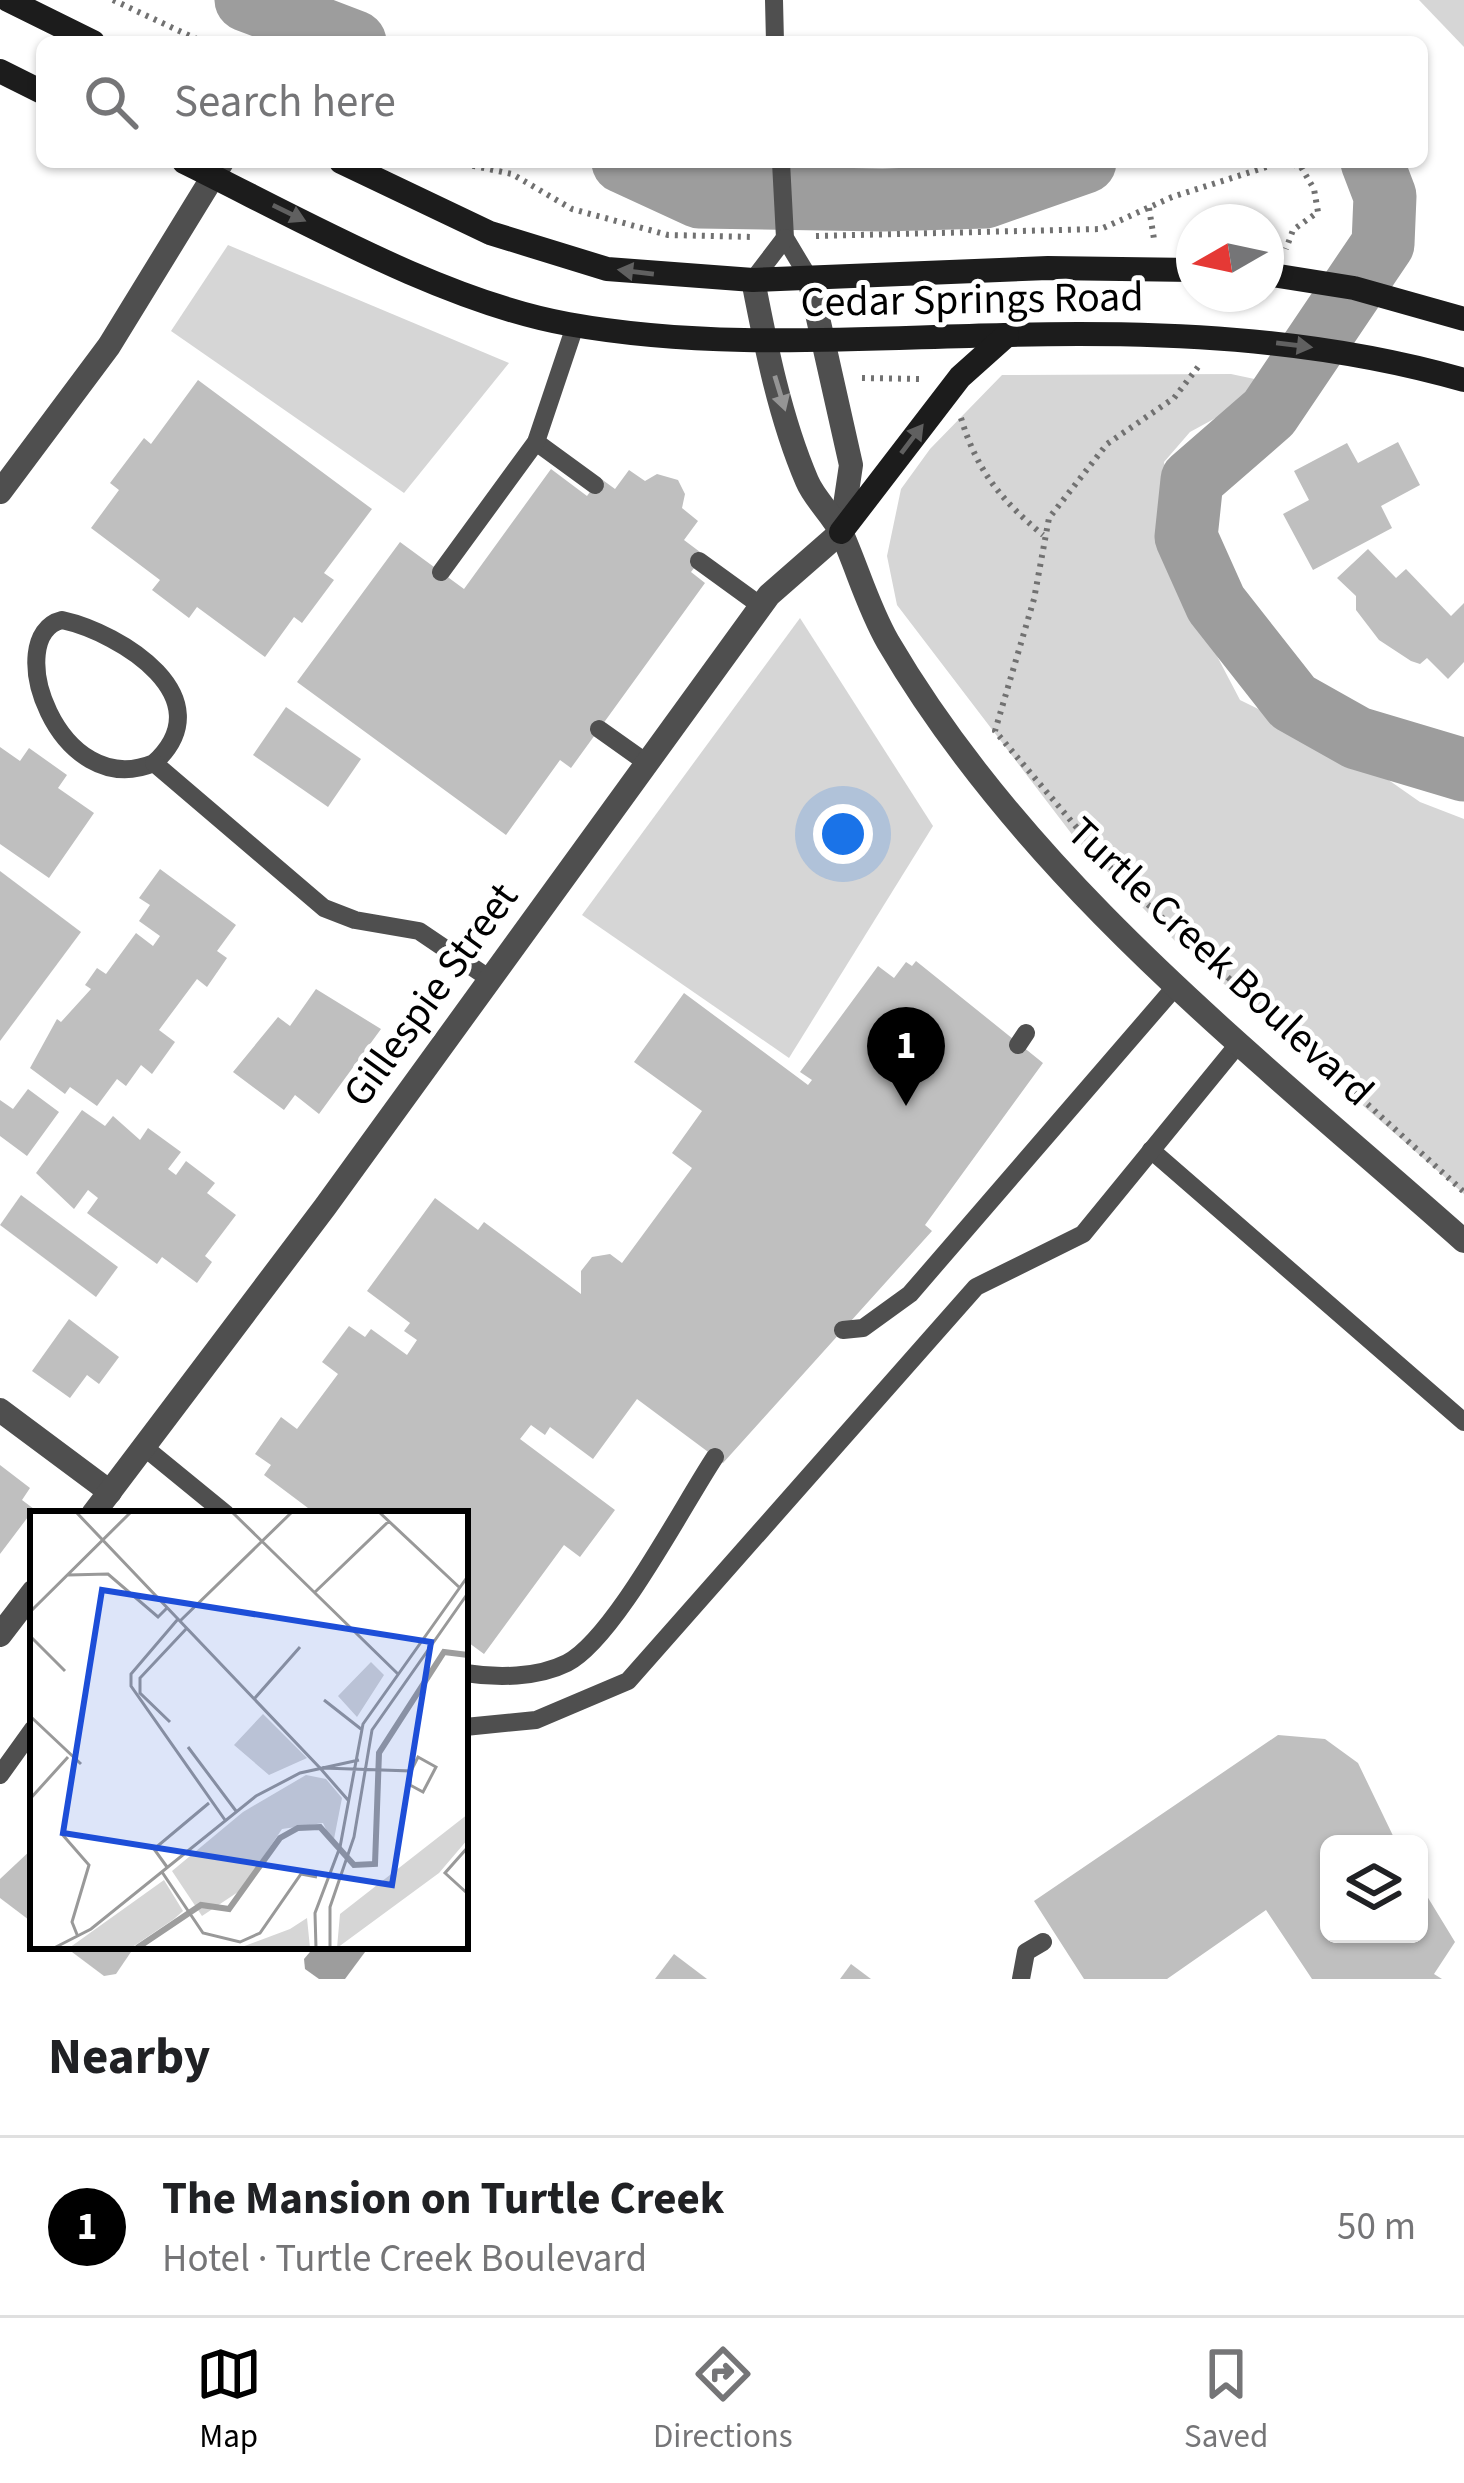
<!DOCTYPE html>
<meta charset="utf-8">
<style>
:root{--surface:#fff;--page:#f6f6f6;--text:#202124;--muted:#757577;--line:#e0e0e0;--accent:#000}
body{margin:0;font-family:"Source Sans 3",sans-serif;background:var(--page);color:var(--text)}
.controls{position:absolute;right:36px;bottom:36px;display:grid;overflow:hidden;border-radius:18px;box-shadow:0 3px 9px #0004}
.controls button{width:108px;height:108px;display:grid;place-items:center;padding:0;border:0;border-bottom:3px solid var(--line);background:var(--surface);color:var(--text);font:60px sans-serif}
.compass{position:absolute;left:1176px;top:204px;width:108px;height:108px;border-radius:50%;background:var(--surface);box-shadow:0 3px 9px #0004;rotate:261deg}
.you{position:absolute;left:843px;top:834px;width:42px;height:42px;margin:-30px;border:9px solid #fff;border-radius:50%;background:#1a73e8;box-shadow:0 0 0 18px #1a73e833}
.badge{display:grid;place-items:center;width:78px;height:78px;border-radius:50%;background:var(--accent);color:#fff;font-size:39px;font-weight:700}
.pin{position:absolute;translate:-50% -99px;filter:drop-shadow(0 3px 6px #0008)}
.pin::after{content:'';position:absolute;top:63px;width:42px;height:36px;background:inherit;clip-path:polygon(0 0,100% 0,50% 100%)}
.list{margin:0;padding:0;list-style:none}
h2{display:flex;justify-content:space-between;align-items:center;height:156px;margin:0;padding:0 48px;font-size:51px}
h2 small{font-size:39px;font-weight:400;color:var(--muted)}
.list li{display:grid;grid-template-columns:78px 1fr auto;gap:36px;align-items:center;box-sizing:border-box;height:180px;padding:0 48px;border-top:3px solid var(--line)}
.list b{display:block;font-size:45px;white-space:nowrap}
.list p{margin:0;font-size:39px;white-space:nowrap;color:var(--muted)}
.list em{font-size:39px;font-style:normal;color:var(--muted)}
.icon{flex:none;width:66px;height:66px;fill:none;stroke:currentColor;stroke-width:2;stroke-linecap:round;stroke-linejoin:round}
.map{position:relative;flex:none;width:1464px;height:1979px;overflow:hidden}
.search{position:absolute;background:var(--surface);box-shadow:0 3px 9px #0004;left:36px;right:36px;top:36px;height:132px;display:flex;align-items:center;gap:30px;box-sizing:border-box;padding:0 42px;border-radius:18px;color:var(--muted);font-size:45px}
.sheet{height:336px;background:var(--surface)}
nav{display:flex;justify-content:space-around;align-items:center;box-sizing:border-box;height:168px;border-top:3px solid var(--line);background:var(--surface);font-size:33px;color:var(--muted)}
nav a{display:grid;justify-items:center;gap:6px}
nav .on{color:var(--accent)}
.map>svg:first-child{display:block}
.green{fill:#d6d6d6}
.water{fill:#9d9d9d}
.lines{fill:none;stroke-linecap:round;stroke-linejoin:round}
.river{stroke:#9d9d9d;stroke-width:63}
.building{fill:#bfbfbf}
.path{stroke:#717171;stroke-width:6;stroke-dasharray:3 6;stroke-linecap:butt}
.service{stroke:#4f4f4f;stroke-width:18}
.minor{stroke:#4f4f4f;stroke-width:24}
.secondary{stroke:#1c1c1c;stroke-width:24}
.oneway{fill:#606060}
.oneway2{fill:#959595}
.labels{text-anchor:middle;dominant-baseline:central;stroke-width:10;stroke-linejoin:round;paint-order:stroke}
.street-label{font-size:42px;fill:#000;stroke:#fff}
.inset-river{fill:none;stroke:#9d9d9d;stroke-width:6}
.inset-road{fill:none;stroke:#999;stroke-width:3}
.view{fill:#1d4ed8;fill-opacity:0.15;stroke:#1d4ed8;stroke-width:6}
.inset-edge{fill:none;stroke:#000;stroke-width:6}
</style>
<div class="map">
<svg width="1464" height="1979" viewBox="0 0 1464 1979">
<rect width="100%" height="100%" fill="#fff"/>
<g class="green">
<polygon points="1419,0 1464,0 1464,47"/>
<polygon points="228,245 509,363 404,493 171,331"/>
<polygon points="1231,374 1278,384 1190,432 1164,462 1184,593 1240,700 1357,758 1420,802 1464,819 1464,1194 1176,942 1074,837 897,605 887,556 901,489 930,449 1002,375"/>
<polygon points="800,618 933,826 789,1058 582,915"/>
</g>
<polygon class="water" points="315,1946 367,1946 368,1948 345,1979 319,1979 305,1969 304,1959"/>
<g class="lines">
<g class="river">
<polyline points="246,0 355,42"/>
<polyline points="623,162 699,197 883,200 985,197 1085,162"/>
<polyline points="1372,162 1385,196 1383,244 1269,413 1192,480 1186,537 1216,604 1293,702 1357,738 1464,770"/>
</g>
</g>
<g class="building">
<polygon points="198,380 372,509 324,573 334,580 302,623 294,617 265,657 197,607 189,618 152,590 160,580 91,528 119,490 110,483 144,438 151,444"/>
<polygon points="1398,442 1420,485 1381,506 1392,528 1313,570 1283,514 1309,500 1294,471 1347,443 1358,463"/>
<polygon points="551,469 587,496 600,478 615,489 629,470 645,481 657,474 678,480 685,494 682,508 698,521 684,540 704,555 691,572 705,583 571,768 560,760 506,835 297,682 400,542 464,589"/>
<polygon points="1368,549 1396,578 1406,569 1451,616 1464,603 1464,662 1448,679 1427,658 1420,664 1411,661 1379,640 1356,610 1356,596 1337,578"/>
<polygon points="286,707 361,759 328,807 253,755"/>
<polygon points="0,747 20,761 29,748 67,775 58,788 94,813 49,878 0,844"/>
<polygon points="160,869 236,925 217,951 227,958 207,987 197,979 159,1030 175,1042 152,1074 141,1065 126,1086 117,1079 97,1106 70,1087 65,1094 30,1068 57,1019 61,1022 91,989 85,985 97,968 106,974 136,933 153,946 160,936 139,921 150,905 139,898"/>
<polygon points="0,871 81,932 0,1041"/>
<polygon points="916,961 1043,1063 925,1225 932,1231 723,1463 637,1399 593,1459 550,1427 545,1435 531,1425 520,1439 615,1510 580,1557 564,1545 484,1654 465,1640 465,1514 316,1514 264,1475 271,1465 255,1454 281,1417 297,1429 338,1374 322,1362 349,1326 365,1337 371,1329 407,1355 417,1340 404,1331 410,1323 367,1291 435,1198 478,1230 484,1222 581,1294 581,1271 592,1257 610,1254 622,1263 692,1168 672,1153 702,1111 634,1062 684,993 808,1085 812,1080 800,1072 878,966 894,978 906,962 912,966"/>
<polygon points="316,989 381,1029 319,1114 295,1095 284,1110 233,1072 278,1017 290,1026"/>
<polygon points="28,1089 59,1112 27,1156 0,1136 0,1100 13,1109"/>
<polygon points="82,1110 105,1126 113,1116 140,1140 148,1128 181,1152 168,1169 176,1175 186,1161 215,1183 207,1193 236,1215 205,1256 212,1262 197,1283 162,1257 157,1264 87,1213 98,1198 88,1190 74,1209 36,1173"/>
<polygon points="21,1195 118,1267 96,1297 0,1225"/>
<polygon points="69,1319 119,1357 99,1384 87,1375 70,1398 32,1371"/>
<polygon points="0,1465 30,1488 22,1500 34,1509 0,1554"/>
<polygon points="1278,1735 1325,1739 1358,1763 1397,1844 1329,1844 1329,1934 1419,1934 1419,1883 1455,1942 1434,1974 1442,1979 1312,1979 1266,1910 1167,1979 1084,1979 1034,1901"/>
<polygon points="33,1848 33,1923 0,1898 0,1879"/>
<polygon points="64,1946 135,1946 116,1974 104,1976"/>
<polygon points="674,1954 707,1979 655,1979"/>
<polygon points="851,1964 871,1979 840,1979"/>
</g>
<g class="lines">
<g class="path">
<polyline points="113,0 203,42"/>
<polyline points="455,162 512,174 572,209 668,235 754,237"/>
<polyline points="1284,162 1301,167 1314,189 1318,212 1293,230 1286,249"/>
<polyline points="1149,208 1154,239"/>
<polyline points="816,236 1101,229 1172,197 1282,162"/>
<polyline points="1198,367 1174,398 1107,444 1049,518 1034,599 995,731 1122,881 1464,1192"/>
<polyline points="862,378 921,379"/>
<path d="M 961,418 C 977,471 1001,500 1043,535"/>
</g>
<g class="service">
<polyline points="774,0 775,42"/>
<polyline points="781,162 785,238 809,278"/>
<polyline points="753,280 785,238"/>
<polyline points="536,442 595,485"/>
<polyline points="699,561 761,606"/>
<polyline points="441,572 536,442 575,326"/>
<path d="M 62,620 C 121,633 225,698 154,763 C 58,803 0,635 62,620 Z"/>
<polyline points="599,729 647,763"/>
<polyline points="154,763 324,908 355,920 419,931 490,979"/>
<polyline points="1018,1045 1026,1033"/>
<polyline points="1151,1150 1464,1422"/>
<polyline points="843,1330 863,1328 910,1294 1176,986"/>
<polyline points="144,1447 226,1514"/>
<path d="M 465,1673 C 497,1678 537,1678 567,1663 C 614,1639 683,1505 715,1457"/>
<polyline points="465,1727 536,1720 628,1681 976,1287 1083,1234 1240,1042"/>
<polyline points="0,1775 33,1729"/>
<polyline points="1021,1979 1026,1952 1043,1942"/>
</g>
<g class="minor">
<polyline points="809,278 851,465 841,532"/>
<path d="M 753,280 C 766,347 780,418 807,481 C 815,500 833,515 842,534 C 858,570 868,607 888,642 C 1029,883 1258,1058 1464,1241"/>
<polyline points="0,492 109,346 222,162"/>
<polyline points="0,1410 110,1492"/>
<polyline points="93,1514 325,1207 769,595 841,532"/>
<polyline points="0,1635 33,1592"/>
</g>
<g class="secondary">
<polyline points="8,0 93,42"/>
<polyline points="0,71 42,92"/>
<path d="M 184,162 C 298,218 444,302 568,324 C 712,350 859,338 1004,335 C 1159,331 1314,337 1464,380"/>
<polyline points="341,162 490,233 607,269 753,280 1048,268 1194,270"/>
<polyline points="1266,274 1354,288 1464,319"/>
<polyline points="841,532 960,377 1007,335"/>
</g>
</g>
<defs><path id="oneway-solid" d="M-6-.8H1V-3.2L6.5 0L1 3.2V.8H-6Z" transform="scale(3)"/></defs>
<g class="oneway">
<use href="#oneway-solid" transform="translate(289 213) rotate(26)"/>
<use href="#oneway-solid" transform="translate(636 272) rotate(-173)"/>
<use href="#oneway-solid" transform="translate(1294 345) rotate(7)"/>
<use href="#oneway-solid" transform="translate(912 439) rotate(-53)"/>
</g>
<use class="oneway2" href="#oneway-solid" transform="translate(780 393) rotate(73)"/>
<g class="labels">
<g class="street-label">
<text transform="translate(972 300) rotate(-1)">Cedar Springs Road</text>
<text transform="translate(1220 962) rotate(43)">Turtle Creek Boulevard</text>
<text transform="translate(431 995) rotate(-54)">Gillespie Street</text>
</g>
</g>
<g transform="translate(30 1511)">
<rect width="438" height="438" fill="#fff"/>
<path d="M 341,151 L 354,164 L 327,206 L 308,185 ZM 233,203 L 277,247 L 239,264 L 204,234 ZM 276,264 L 296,268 L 312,287 L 303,333 L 293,312 L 252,318 L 211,379 L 172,405 L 142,360 L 213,301 ZM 438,303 L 438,328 L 409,362 L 307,437 L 310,403 ZM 134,369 L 153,400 L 144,408 L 101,437 L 39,437 ZM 277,407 L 280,437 L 209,437 L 260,418 Z" fill="#d6d6d6"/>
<path class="inset-river" d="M 107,437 L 171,394 L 199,398 L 250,327 L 268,317 L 290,316 L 324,354 L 345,353 L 349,242 L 414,141 L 438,144"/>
<path class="inset-road" d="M 46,1 L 290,257M 202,1 L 369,164M 349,1 L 430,77M 38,64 L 78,63 L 128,106 L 137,97M 284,82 L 359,10M 0,101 L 101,1M 148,108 L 101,163 L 101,175 L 195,309M 150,110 L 262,1M 0,125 L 35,160M 225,187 L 270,136M 294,189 L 331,218M 0,205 L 51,253M 140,211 L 110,182 L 110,167 L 157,117M 158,236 L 206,300M 290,257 L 318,289M 292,257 L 381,260 L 380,274 L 393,281 L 406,256 L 388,246 L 381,260M 0,288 L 38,246M 31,322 L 59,354 L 42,411 L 48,426M 438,336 L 415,362 L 438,383M 137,356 L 124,338 L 179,292M 132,361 L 173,422 L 210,431 L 230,422 L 271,363 L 287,366M 24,437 L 61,418 L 226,285 L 270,262 L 329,249M 286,437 L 285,402 L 310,336 L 333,213 L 438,65M 300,437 L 300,396 L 324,326 L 342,219 L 438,82"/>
<path class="view" d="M 72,79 L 401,131 L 362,374 L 33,322 Z"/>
<rect width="438" height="438" class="inset-edge"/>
</g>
</svg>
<div class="controls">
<button><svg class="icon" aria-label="layers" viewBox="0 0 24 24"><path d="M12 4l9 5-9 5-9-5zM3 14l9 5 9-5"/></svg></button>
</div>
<svg class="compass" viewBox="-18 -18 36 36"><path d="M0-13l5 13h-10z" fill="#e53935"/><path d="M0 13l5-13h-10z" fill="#757577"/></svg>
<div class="you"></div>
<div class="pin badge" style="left:906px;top:1106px">1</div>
<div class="search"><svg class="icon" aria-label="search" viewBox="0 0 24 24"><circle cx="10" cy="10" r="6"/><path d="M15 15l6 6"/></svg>Search here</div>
</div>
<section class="sheet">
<h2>Nearby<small></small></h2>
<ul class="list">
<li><span class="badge">1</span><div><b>The Mansion on Turtle Creek</b><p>Hotel · Turtle Creek Boulevard</p></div><em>50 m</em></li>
</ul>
</section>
<nav>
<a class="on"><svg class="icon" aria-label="map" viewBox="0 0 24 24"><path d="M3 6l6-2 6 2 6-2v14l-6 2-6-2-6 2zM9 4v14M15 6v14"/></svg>Map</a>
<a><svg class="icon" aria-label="directions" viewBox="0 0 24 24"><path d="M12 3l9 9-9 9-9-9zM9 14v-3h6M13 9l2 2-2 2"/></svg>Directions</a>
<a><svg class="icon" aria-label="saved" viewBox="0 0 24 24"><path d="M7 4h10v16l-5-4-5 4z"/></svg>Saved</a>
</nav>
